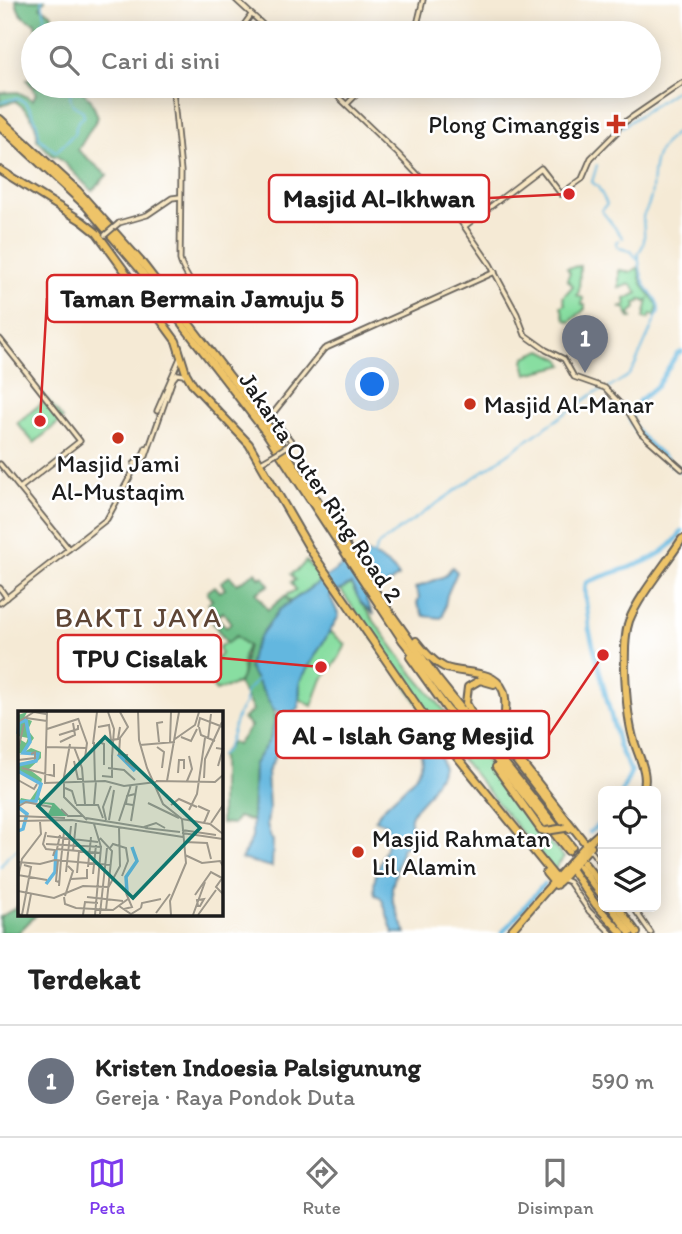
<!DOCTYPE html>
<html lang="id">
<meta charset="utf-8">
<style>
:root{--surface:#fff;--page:#f2f2f2;--text:#222;--muted:#767676;--line:#e0e0e0;--accent:#7c3aed}
body{margin:0;font-family:Itim,sans-serif;background:var(--page);color:var(--text)}
.controls{position:absolute;right:21px;bottom:21px;display:grid;overflow:hidden;border-radius:10px;box-shadow:0 4px 18px #0003}
.controls button{width:63px;height:63px;display:grid;place-items:center;padding:0;border:0;border-bottom:2px solid var(--line);background:var(--surface);color:var(--text);font:35px sans-serif}
.you{position:absolute;left:373px;top:385px;width:24px;height:24px;margin:-18px;border:5px solid #fff;border-radius:50%;background:#1a73e8;box-shadow:0 0 0 10px #1a73e833}
.badge{display:grid;place-items:center;width:46px;height:46px;border-radius:50%;background:var(--accent);color:#fff;font-size:23px;font-weight:700}
.pin{position:absolute;translate:-50% -58px;filter:drop-shadow(0 2px 4px #0008)}
.pin::after{content:'';position:absolute;top:37px;width:24px;height:21px;background:inherit;clip-path:polygon(0 0,100% 0,50% 100%)}
.list{margin:0;padding:0;list-style:none}
h2{display:flex;justify-content:space-between;align-items:center;height:91px;margin:0;padding:0 28px;font-size:30px}
h2 small{font-size:23px;font-weight:400;color:var(--muted)}
.list li{display:grid;grid-template-columns:46px 1fr auto;gap:21px;align-items:center;box-sizing:border-box;height:112px;padding:0 28px;border-top:2px solid var(--line)}
.list b{display:block;font-size:26px;white-space:nowrap}
.list p{margin:0;font-size:23px;white-space:nowrap;color:var(--muted)}
.list em{font-size:23px;font-style:normal;color:var(--muted)}
.icon{flex:none;width:38px;height:38px;fill:none;stroke:currentColor;stroke-width:2;stroke-linecap:round;stroke-linejoin:round}
.map{position:relative;flex:none;width:682px;height:933px;overflow:hidden}
.search{position:absolute;background:var(--surface);box-shadow:0 4px 18px #0003;left:21px;right:21px;top:21px;height:77px;display:flex;align-items:center;gap:18px;box-sizing:border-box;padding:0 24px;border-radius:38px;color:var(--muted);font-size:26px}
.sheet{height:203px;background:var(--surface)}
nav{display:flex;justify-content:space-around;align-items:center;box-sizing:border-box;height:98px;border-top:2px solid var(--line);background:var(--surface);font-size:19px;color:var(--muted)}
nav a{display:grid;justify-items:center;gap:4px}
nav .on{color:var(--accent)}
.map>svg:first-child{display:block}
.green{fill:#88dea1;stroke:#527d5e;stroke-width:2}
.forest{fill:#6ebd87;stroke:#456c52;stroke-width:2}
.water{fill:#63b7df;stroke:#406a7e;stroke-width:2}
.lines{fill:none;stroke-linecap:round;stroke-linejoin:round}
.stream{stroke:#63b7df;stroke-width:2}
.river{stroke:#63b7df;stroke-width:4.5}
.secondary-casing{stroke:#68645d;stroke-width:7}
.highway-casing{stroke:#68645d;stroke-width:10}
.secondary{stroke:#f8e7c3;stroke-width:3.5}
.highway{stroke:#eec469;stroke-width:6}
.secondary-bridge-casing{stroke:#68645d;stroke-width:7;stroke-linecap:butt}
.highway-bridge-casing{stroke:#68645d;stroke-width:10;stroke-linecap:butt}
.secondary-bridge{stroke:#f8e7c3;stroke-width:3.5}
.highway-bridge{stroke:#eec469;stroke-width:6}
.poi-dot{fill:#c8321e;stroke:#fff;stroke-width:2.5}
.labels{text-anchor:middle;dominant-baseline:central;stroke-width:5;stroke-linejoin:round;paint-order:stroke}
.poi-label{font-size:24px;fill:#1c1c1c;stroke:#fff;text-anchor:start}
.street-label{font-size:24px;fill:#1c1c1c;stroke:#fff}
.quarter-label{font-size:28px;letter-spacing:2px;fill:#5e4535;stroke:#fff}
.inset-river{fill:none;stroke:#63b7df;stroke-width:3.5}
.inset-road{fill:none;stroke:#9e988b;stroke-width:2}
.view{fill:#0f766e;fill-opacity:0.15;stroke:#0f766e;stroke-width:3.5}
.inset-edge{fill:none;stroke:#1c1c1c;stroke-width:3.5}
.leader{fill:none;stroke:#d62828;stroke-width:2.5}
.callout-dot{fill:#d62828;stroke:#fff;stroke-width:2.5}
.callout{fill:#fff;stroke:#d62828;stroke-width:2.5}
.callout-label{font-size:26px;text-anchor:middle;font-weight:bold;fill:#1c1c1c}
</style>
<div class="map">
<svg width="682" height="933" viewBox="0 0 682 933">
<rect width="100%" height="100%" fill="#fff"/>
<filter id="ink" filterUnits="userSpaceOnUse"><feTurbulence type="fractalNoise" baseFrequency=".0143" numOctaves="2"/><feDisplacementMap in="SourceGraphic" scale="14" xChannelSelector="R" yChannelSelector="G"/><feConvolveMatrix kernelMatrix="1 2 1 2 8 2 1 2 1" color-interpolation-filters="sRGB"/></filter>
<filter id="wash" filterUnits="userSpaceOnUse"><feTurbulence type="fractalNoise" baseFrequency=".00686" numOctaves="4" result="noise"/><feDisplacementMap in="SourceGraphic" scale="28" xChannelSelector="R" yChannelSelector="G"/><feGaussianBlur stdDeviation="1.57" result="paint"/><feColorMatrix in="noise" values="0 0 0 0 0 0 0 0 0 0 0 0 0 0 0 0 0 1.4 0 .05"/><feComposite in="paint" operator="in"/></filter>
<g filter="url(#wash)">
<rect width="100%" height="100%" fill="#f5ead5"/>
<g class="green">
<polygon points="580,266 579,291 577,295 583,298 582,305 585,305 585,309 570,322 565,319 561,306 565,304 563,297 573,286 567,279 570,273 567,268"/>
<path d="M 639,267 C 639,288 649,290 658,306 L 655,316 L 651,314 L 649,319 L 644,318 L 648,300 L 646,302 L 640,299 L 640,302 L 635,303 L 636,308 L 630,313 L 632,318 L 630,318 L 625,308 L 619,308 L 626,305 L 625,299 L 638,293 L 631,284 L 619,288 L 619,270 L 631,272 Z"/>
<polygon points="542,350 560,359 564,365 527,374 524,362 525,357"/>
<polygon points="47,399 63,419 34,443 17,423"/>
<polygon points="306,561 311,567 315,563 324,578 290,602 285,596 296,590 291,582 295,580 291,574 299,569"/>
<polygon points="351,584 361,603 410,670 471,742 523,808 537,830 564,857 553,871 423,711 341,590"/>
<polygon points="330,631 346,645 337,661 322,679 312,706 300,699 300,681"/>
<polygon points="236,636 248,646 243,656 242,680 238,683 216,691 203,672 221,654 219,647"/>
</g>
<g class="forest">
<path d="M 16,0 L 45,0 L 40,7 L 51,13 L 59,33 L 37,33 L 35,23 C 23,18 18,14 16,0 Z"/>
<path d="M 33,77 L 33,86 L 83,86 L 82,91 L 91,100 L 98,117 L 78,150 L 107,175 L 92,191 L 57,156 L 53,156 L 37,140 C 39,124 28,110 15,101 L 0,106 L 0,93 L 18,92 L 33,100 L 36,93 L 27,80 Z"/>
<path d="M 256,572 L 260,578 L 263,576 L 269,585 L 256,593 L 268,610 L 285,596 L 290,602 C 266,621 259,640 249,668 L 274,710 L 274,724 L 270,739 L 254,764 L 252,821 L 238,817 L 233,824 L 221,823 L 221,755 L 232,742 L 237,745 L 251,726 L 243,719 L 253,710 L 238,683 C 246,675 243,657 248,646 L 236,636 L 227,643 L 213,623 L 219,619 L 226,627 L 231,623 L 223,612 L 218,616 L 208,603 L 212,600 L 207,592 L 215,586 L 220,592 L 225,589 L 221,582 L 230,576 L 237,584 Z"/>
<polygon points="19,906 19,914 37,914 18,933 0,933 0,917"/>
</g>
<g class="water">
<path d="M 362,552 C 374,554 392,565 399,576 L 366,600 L 374,615 L 361,603 L 351,584 L 330,596 L 339,616 L 300,681 L 299,708 C 292,716 284,715 274,710 L 249,668 L 252,652 L 260,636 L 279,610 Z"/>
<polygon points="452,567 457,572 447,595 443,616 441,618 424,616 417,604 419,597 415,588 445,576"/>
<path d="M 409,710 L 436,745 L 443,768 L 428,795 L 415,809 L 411,817 L 410,839 L 407,846 L 402,847 L 392,888 L 393,901 L 406,933 L 393,933 L 383,902 L 380,897 L 375,895 C 369,868 395,850 386,824 L 375,820 C 383,800 428,779 421,754 C 418,745 411,738 408,729 C 406,724 405,718 403,713 Z"/>
<polygon points="276,715 292,718 293,721 267,772 269,810 267,824 271,839 273,840 272,867 241,859 252,838 254,764 270,739"/>
</g>
<g class="lines">
<g class="stream">
<polyline points="42,0 45,17 42,23 48,33"/>
<path d="M 0,102 C 5,101 13,98 18,99 C 31,101 39,127 39,138 L 56,152 L 74,134 L 78,121 L 84,117 L 83,111 L 73,105 L 70,97 L 72,86"/>
<polyline points="622,127 682,86"/>
<polyline points="597,165 592,182 598,187 607,204 601,210 623,238"/>
<polyline points="619,240 616,243 619,248 631,251 638,260"/>
<path d="M 609,388 L 629,375 L 635,365 L 659,311 C 659,297 648,294 644,282 C 640,273 639,262 638,253 C 648,242 643,230 643,216 C 656,195 650,184 655,162 C 658,147 671,137 682,127"/>
<polyline points="373,556 379,544 596,392 604,390"/>
<polyline points="220,756 227,749 238,714 245,703 245,693 257,680"/>
<polyline points="0,867 8,856 19,848"/>
</g>
<g class="river">
<path d="M 682,352 L 677,354 L 657,386 L 639,401 L 630,419 C 636,437 667,459 682,472"/>
<path d="M 622,791 L 631,772 L 619,747 L 589,629 C 589,614 583,598 586,583 C 618,568 662,565 682,531"/>
<polyline points="590,832 603,821"/>
<polyline points="502,933 544,884"/>
</g>
</g>
</g>
<g filter="url(#ink)">
<g class="lines">
<defs>
<g id="secondary">
<polyline points="236,0 272,33"/>
<polyline points="238,33 251,15"/>
<polyline points="415,33 423,0"/>
<path d="M 178,86 L 173,91 L 181,171 L 180,260 C 185,280 203,286 187,309"/>
<polyline points="327,86 398,154 457,216 490,264 517,314 525,335 546,350 564,359 574,377 605,388 629,413 641,433 682,469"/>
<polyline points="347,104 365,86"/>
<polyline points="619,126 682,83"/>
<polyline points="119,223 147,215 172,198 180,197"/>
<polyline points="465,226 541,168 561,194 582,179 591,158 617,132 619,126"/>
<polyline points="0,339 80,441 20,488"/>
<polyline points="157,411 180,358"/>
<polyline points="289,445 292,442 271,416 324,349 495,272"/>
<polyline points="261,462 275,454"/>
<polyline points="0,464 69,549"/>
<polyline points="134,464 142,457 146,448"/>
<polyline points="0,588 7,598"/>
<polyline points="0,603 107,519 136,466 146,456 173,379 177,374 183,375"/>
<polyline points="589,848 603,867"/>
<polyline points="562,879 569,882 589,911 611,933"/>
<polyline points="633,907 651,933"/>
</g>
<g id="highway">
<polyline points="0,119 78,191 143,264 272,431 379,597 436,677 572,847"/>
<polyline points="0,126 86,206 138,267 267,434 403,641 568,851"/>
<polyline points="0,170 82,221 97,233 176,341 186,373 193,385 249,444 311,551 425,717 559,882"/>
<path d="M 416,641 C 424,651 432,661 444,667 C 462,675 493,668 503,690 C 510,707 499,726 507,744 L 589,848"/>
<polyline points="410,657 447,709 476,742"/>
<polyline points="475,719 466,703 468,687 480,680 494,684"/>
<polyline points="503,744 569,829"/>
<polyline points="496,767 541,830 546,831"/>
<path d="M 643,791 C 650,772 636,753 632,734 C 626,709 621,644 629,621 C 639,595 667,563 682,539"/>
<polyline points="584,863 603,887"/>
<polyline points="569,866 596,905 622,933"/>
<polyline points="580,867 603,897"/>
<polyline points="546,873 556,885"/>
<polyline points="561,880 591,846"/>
<polyline points="611,907 630,933"/>
<polyline points="618,907 637,933"/>
<polyline points="509,933 586,845 603,830"/>
</g>
</defs>
<use href="#secondary" class="secondary-casing"/>
<use href="#highway" class="highway-casing"/>
<use href="#secondary" class="secondary"/>
<use href="#highway" class="highway"/>
<defs>
<g id="secondary-bridge">
<polyline points="105,235 119,223"/>
<polyline points="170,319 187,309"/>
<polyline points="275,454 289,445"/>
</g>
<polyline id="highway-bridge" points="546,831 565,828"/>
</defs>
<use href="#secondary-bridge" class="secondary-bridge-casing"/>
<use href="#highway-bridge" class="highway-bridge-casing"/>
<use href="#secondary-bridge" class="secondary-bridge"/>
<use href="#highway-bridge" class="highway-bridge"/>
</g>
</g>
<g class="poi-dot">
<path d="M612.5 113.5h7v7h7v7h-7v7h-7v-7h-7v-7h7z"/>
<circle cx="470" cy="404" r="7"/>
<circle cx="118" cy="438" r="7"/>
<circle cx="358" cy="852" r="7"/>
</g>
<g class="labels">
<g class="poi-label">
<text x="600" y="124" text-anchor="end">Plong Cimanggis</text>
<text x="484" y="404">Masjid Al-Manar</text>
<text x="118" y="463" text-anchor="middle">Masjid Jami<tspan x="118" dy="28">Al-Mustaqim</tspan></text>
<text x="372" y="838">Masjid Rahmatan<tspan x="372" dy="28">Lil Alamin</tspan></text>
</g>
<g class="street-label">
<text transform="translate(321 487) rotate(56)">Jakarta Outer Ring Road 2</text>
</g>
<g class="quarter-label">
<text x="139" y="617">BAKTI JAYA</text>
</g>
</g>
<g transform="translate(18 711)">
<rect width="205" height="205" fill="#f5ead5"/>
<path d="M 9,1 L 6,7 L 14,10 L 10,19 L 16,27 L 6,41 L 13,37 L 23,41 L 23,47 L 11,58 L 24,68 L 21,86 L 25,91 L 36,92 L 49,105 L 29,105 L 34,94 L 21,92 L 21,89 L 0,93 L 3,87 L 12,89 L 23,73 L 0,60 L 0,52 L 14,51 L 20,43 L 0,42 L 3,29 L 8,32 L 10,27 L 0,25 L 0,4 Z" fill="#6ebd87"/>
<path class="inset-river" d="M 0,23 L 1,12 L 8,9 L 12,31 L 5,42 L 20,43 L 18,50 L 0,54M 100,43 L 117,60M 0,60 L 23,73 L 18,90 L 0,91M 0,96 L 9,103 L 5,118 L 0,120M 28,173 L 37,161 L 38,139M 109,181 L 108,166 L 119,150 L 114,136"/>
<path class="inset-road" d="M 29,1 L 27,72 L 87,70 L 106,75 L 138,71M 90,1 L 96,18 L 94,46M 102,1 L 110,16 L 102,27 L 101,43 L 109,44 L 108,50 L 119,58M 120,1 L 121,29 L 129,57 L 145,93 L 164,108 L 168,152 L 152,190 L 153,204M 8,7 L 29,10M 60,7 L 69,32 L 67,47M 0,11 L 16,1 L 28,3M 80,16 L 91,14 L 93,29 L 100,28 L 102,16M 180,16 L 182,7 L 205,16M 181,16 L 183,24 L 197,30M 29,18 L 60,8M 41,24 L 60,18 L 60,14M 163,26 L 173,30 L 179,18M 157,28 L 177,14 L 181,1M 190,28 L 193,3M 42,31 L 57,24 L 55,12M 76,31 L 77,70M 81,31 L 86,33 L 86,54M 141,31 L 139,12 L 145,11M 152,31 L 153,1M 75,33 L 79,1M 122,34 L 157,31M 29,36 L 68,37M 56,36 L 64,57 L 67,93M 139,36 L 146,41 L 144,57M 198,37 L 205,38 L 200,55M 0,39 L 6,13M 0,49 L 17,47 L 17,41 L 13,43M 56,50 L 60,68 L 65,68M 4,57 L 36,65 L 36,53M 90,57 L 106,59 L 117,69M 160,62 L 161,49 L 166,49 L 166,58M 84,65 L 94,66 L 94,44M 186,67 L 187,48 L 204,11M 0,69 L 16,78 L 19,73M 138,70 L 197,71 L 205,64M 149,70 L 161,1M 169,70 L 174,58 L 171,45M 45,71 L 52,33M 46,71 L 46,86 L 69,109M 47,77 L 54,80 L 58,93M 130,92 L 161,107M 58,94 L 80,94 L 85,107M 76,94 L 78,70M 115,94 L 108,93 L 109,85 L 117,83M 153,94 L 161,88 L 179,96M 1,95 L 8,91 L 33,96M 180,95 L 191,100 L 186,112M 43,98 L 50,105 L 65,105M 171,99 L 179,83 L 187,27M 0,105 L 47,107M 68,107 L 130,117M 164,108 L 192,113 L 205,123M 88,109 L 85,96 L 93,75M 91,109 L 96,79M 0,110 L 54,109 L 165,126M 101,110 L 113,74M 113,110 L 119,73M 193,112 L 205,94M 76,113 L 83,136 L 77,204M 126,116 L 138,112 L 147,117M 127,117 L 162,121M 164,119 L 198,124M 28,121 L 25,133 L 28,138 L 37,139 L 35,145M 164,122 L 205,128M 42,124 L 39,138 L 83,142M 29,125 L 80,131M 82,127 L 94,140 L 88,199M 167,131 L 189,132 L 193,148M 28,133 L 84,136M 92,137 L 95,133 L 108,137 L 110,150 L 104,165M 55,140 L 58,112M 167,144 L 184,152 L 202,150 L 205,155M 40,149 L 38,170 L 41,171M 43,149 L 46,121M 0,151 L 22,153 L 37,149 L 93,154M 70,156 L 73,126M 48,161 L 53,115M 59,162 L 61,140M 75,163 L 78,134M 0,164 L 29,169M 0,166 L 4,148 L 23,123 L 22,111M 205,166 L 198,176 L 205,183M 53,168 L 69,167 L 69,158M 41,175 L 43,149M 90,177 L 102,155 L 101,117M 0,180 L 36,187 L 65,175 L 90,176M 177,184 L 193,161 L 204,167M 47,185 L 55,160 L 50,155M 46,186 L 47,193 L 58,197 L 95,199 L 110,188M 69,186 L 105,190M 186,188 L 182,195 L 180,195 L 179,189 ZM 101,195 L 113,203 L 123,197M 123,197 L 124,192 L 143,188M 106,198 L 114,196 L 108,182M 138,202 L 152,183M 0,203 L 4,204 L 13,156 L 6,154M 82,203 L 89,137M 9,204 L 13,183M 65,204 L 67,191 L 80,192M 175,204 L 187,171M 180,204 L 198,179"/>
<path class="view" d="M 87,26 L 182,117 L 115,187 L 20,95 Z"/>
<rect width="205" height="205" class="inset-edge"/>
</g>
<path class="leader" d="M569 194L489 198M40 421L47 298M321 667L221 658M603 655L549 735"/>
<g class="callout-dot">
<circle cx="569" cy="194" r="7"/>
<circle cx="40" cy="421" r="7"/>
<circle cx="321" cy="667" r="7"/>
<circle cx="603" cy="655" r="7"/>
</g>
<g class="callout">
<rect x="269" y="175" width="220" height="47" rx="7"/>
<rect x="47" y="275" width="310" height="47" rx="7"/>
<rect x="58" y="635" width="163" height="47" rx="7"/>
<rect x="276" y="711" width="273" height="47" rx="7"/>
</g>
<g class="callout-label">
<text x="379" y="207">Masjid Al-Ikhwan</text>
<text x="202" y="307">Taman Bermain Jamuju 5</text>
<text x="140" y="667">TPU Cisalak</text>
<text x="413" y="744">Al - Islah Gang Mesjid</text>
</g>
</svg>
<div class="controls">
<button><svg class="icon" aria-label="locate" viewBox="0 0 24 24"><circle cx="12" cy="12" r="6"/><path d="M12 2v4M12 18v4M2 12h4M18 12h4"/></svg></button>
<button><svg class="icon" aria-label="layers" viewBox="0 0 24 24"><path d="M12 4l9 5-9 5-9-5zM3 14l9 5 9-5"/></svg></button>
</div>
<div class="you"></div>
<div class="pin badge" style="left:585px;top:373px;background:#6b7280">1</div>
<div class="search"><svg class="icon" aria-label="search" viewBox="0 0 24 24"><circle cx="10" cy="10" r="6"/><path d="M15 15l6 6"/></svg>Cari di sini</div>
</div>
<section class="sheet">
<h2>Terdekat<small></small></h2>
<ul class="list">
<li><span class="badge" style="background:#6b7280">1</span><div><b>Kristen Indoesia Palsigunung</b><p>Gereja · Raya Pondok Duta</p></div><em>590 m</em></li>
</ul>
</section>
<nav>
<a class="on"><svg class="icon" aria-label="map" viewBox="0 0 24 24"><path d="M3 6l6-2 6 2 6-2v14l-6 2-6-2-6 2zM9 4v14M15 6v14"/></svg>Peta</a>
<a><svg class="icon" aria-label="directions" viewBox="0 0 24 24"><path d="M12 3l9 9-9 9-9-9zM9 14v-3h6M13 9l2 2-2 2"/></svg>Rute</a>
<a><svg class="icon" aria-label="saved" viewBox="0 0 24 24"><path d="M7 4h10v16l-5-4-5 4z"/></svg>Disimpan</a>
</nav>
